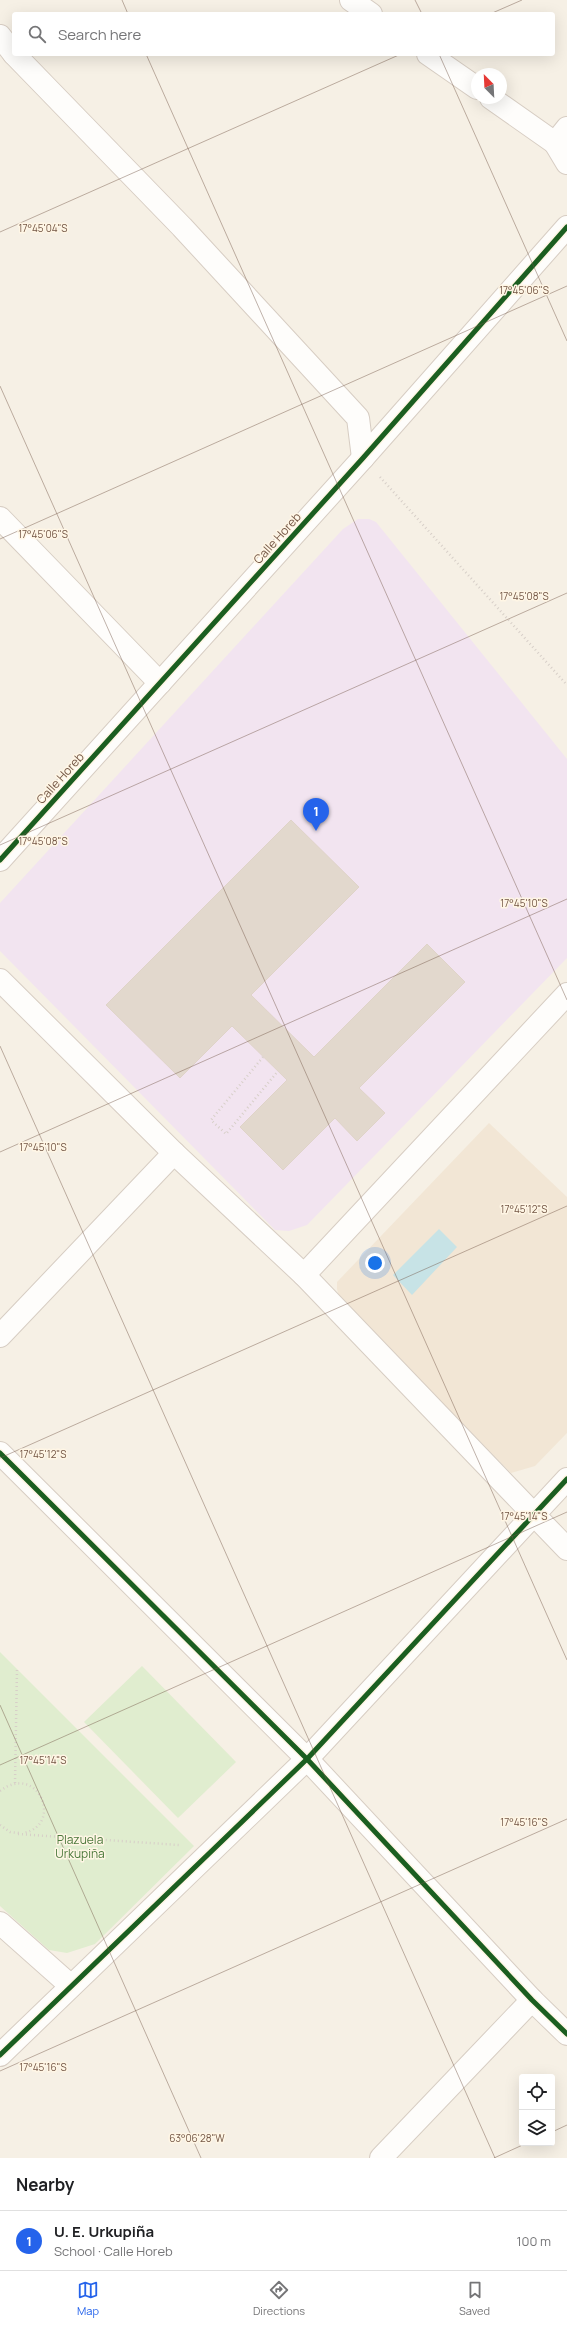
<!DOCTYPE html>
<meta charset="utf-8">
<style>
:root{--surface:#fff;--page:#f6f6f6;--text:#202124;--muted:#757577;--line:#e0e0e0;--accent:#2563eb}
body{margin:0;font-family:Manrope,sans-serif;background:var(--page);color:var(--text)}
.controls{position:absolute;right:12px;bottom:12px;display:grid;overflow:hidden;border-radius:4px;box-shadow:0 4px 16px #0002}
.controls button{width:36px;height:36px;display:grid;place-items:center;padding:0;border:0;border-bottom:1px solid var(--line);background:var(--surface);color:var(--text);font:20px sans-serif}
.compass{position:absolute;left:471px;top:68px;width:36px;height:36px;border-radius:50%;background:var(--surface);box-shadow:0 4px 16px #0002;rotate:336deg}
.you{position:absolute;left:375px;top:1263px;width:14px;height:14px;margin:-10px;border:3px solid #fff;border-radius:50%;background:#1a73e8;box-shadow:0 0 0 6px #1a73e833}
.badge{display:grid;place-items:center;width:26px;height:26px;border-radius:50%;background:var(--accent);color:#fff;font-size:13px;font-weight:700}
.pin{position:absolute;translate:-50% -33px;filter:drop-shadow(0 1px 2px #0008)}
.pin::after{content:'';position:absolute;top:21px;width:14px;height:12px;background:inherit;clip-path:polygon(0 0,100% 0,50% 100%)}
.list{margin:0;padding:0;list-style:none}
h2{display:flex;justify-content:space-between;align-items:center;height:52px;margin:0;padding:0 16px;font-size:17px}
h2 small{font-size:13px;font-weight:400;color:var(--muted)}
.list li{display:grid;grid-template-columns:26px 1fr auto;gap:12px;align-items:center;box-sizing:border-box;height:60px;padding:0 16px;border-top:1px solid var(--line)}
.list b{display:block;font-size:15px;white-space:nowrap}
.list p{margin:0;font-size:13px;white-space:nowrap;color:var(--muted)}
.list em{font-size:13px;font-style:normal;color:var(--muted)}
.icon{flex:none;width:22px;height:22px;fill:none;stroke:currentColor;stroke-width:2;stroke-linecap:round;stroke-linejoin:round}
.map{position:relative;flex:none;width:567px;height:2158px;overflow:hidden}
.search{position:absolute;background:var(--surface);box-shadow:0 4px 16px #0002;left:12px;right:12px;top:12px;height:44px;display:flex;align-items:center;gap:10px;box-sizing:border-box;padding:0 14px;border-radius:4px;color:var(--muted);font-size:15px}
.sheet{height:112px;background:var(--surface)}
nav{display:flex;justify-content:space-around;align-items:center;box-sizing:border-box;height:56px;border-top:1px solid var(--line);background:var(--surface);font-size:11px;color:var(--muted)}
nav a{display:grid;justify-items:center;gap:2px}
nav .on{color:var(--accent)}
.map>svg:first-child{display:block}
.residential{fill:#f2e6d5}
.education{fill:#f2e4f0}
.green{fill:#e0edcf}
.water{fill:#c7e3e6}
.building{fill:#e2d8cd;stroke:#dfd3c8}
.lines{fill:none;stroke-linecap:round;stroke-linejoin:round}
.minor-casing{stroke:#d7cdc3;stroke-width:24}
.path{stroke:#d7cfc8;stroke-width:2.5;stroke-dasharray:1 3;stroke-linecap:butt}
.minor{stroke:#fefdfb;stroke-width:22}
.cycleway-casing{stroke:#fff6e5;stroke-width:8}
.cycleway{stroke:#1b5e20;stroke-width:5}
.ticks{fill:none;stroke:#745746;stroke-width:1;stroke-opacity:0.45}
.labels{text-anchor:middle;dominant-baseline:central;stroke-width:3;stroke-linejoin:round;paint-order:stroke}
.street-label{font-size:12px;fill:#745746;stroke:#fff6e5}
.park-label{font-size:12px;fill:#4d7a3d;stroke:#fff6e5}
.ticks-label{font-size:10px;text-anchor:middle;fill:#745746;stroke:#fff6e5;stroke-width:3;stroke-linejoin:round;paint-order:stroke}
</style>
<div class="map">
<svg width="567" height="2158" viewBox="0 0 567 2158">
<rect width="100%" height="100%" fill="#f6f0e5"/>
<polygon class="residential" points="489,1123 567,1197 567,1433 535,1466 511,1473 339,1297 337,1289 337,1282"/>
<polygon class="education" points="358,519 369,519 376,522 567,759 567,958 307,1225 289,1231 275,1230 0,951 0,903 343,529"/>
<g class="green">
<polygon points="0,1652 194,1846 95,1944 67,1953 49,1950 0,1906"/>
<polygon points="142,1666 236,1762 178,1818 84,1722"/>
</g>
<polygon class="water" points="439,1229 457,1247 412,1295 393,1275"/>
<polygon class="building" points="291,820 359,887 251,995 314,1057 427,944 465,982 359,1088 385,1113 357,1141 335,1118 283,1170 240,1127 287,1080 232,1026 180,1078 106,1005"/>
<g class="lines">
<defs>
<g id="minor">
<polyline points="351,0 371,14"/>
<polyline points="0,36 14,54"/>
<polyline points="14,54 182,227 358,418 363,458"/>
<polyline points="428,54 477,88"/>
<polyline points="491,98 555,143"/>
<polyline points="567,128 555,143 567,163"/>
<polyline points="0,518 160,683"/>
<polyline points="0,860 363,458 567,227"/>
<polyline points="0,980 174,1153 304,1275 567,1549"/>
<polyline points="304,1275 567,994"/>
<polyline points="0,1336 174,1153"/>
<polyline points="0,1453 307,1759 567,1479"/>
<polyline points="0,1923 71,1986"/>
<polyline points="0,2055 307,1759 532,2000 567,2034"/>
<polyline points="381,2158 532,2000"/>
</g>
</defs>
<use href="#minor" class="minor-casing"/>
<g class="path">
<polyline points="380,477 567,685"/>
<polyline points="263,1057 211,1120 226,1134 278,1071"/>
<polyline points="15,1783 17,1669"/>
<path d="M 0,1791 C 38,1762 64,1824 24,1833"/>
<polyline points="0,1825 10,1832 19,1833"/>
<polyline points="18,1834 179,1845"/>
</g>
<use href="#minor" class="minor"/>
<defs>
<g id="cycleway">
<polyline points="0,860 363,458 567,227"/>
<polyline points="0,1453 307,1759 567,1479"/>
<polyline points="0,2055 307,1759 532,2000 567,2034"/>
</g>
</defs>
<use href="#cycleway" class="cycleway-casing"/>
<use href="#cycleway" class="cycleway"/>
</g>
<path class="ticks" d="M 122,0 L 128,14M 415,0 L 422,14M 490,14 L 522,0M 146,54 L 567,1000M 439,54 L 567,341M 0,232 L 401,54M 0,386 L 567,1660M 0,539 L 567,286M 0,845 L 567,593M 0,1046 L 495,2158M 0,1152 L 567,899M 0,1458 L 567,1206M 0,1705 L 201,2158M 0,1765 L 567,1512M 0,2071 L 567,1819M 552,2132 L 567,2125M 494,2158 L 527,2143"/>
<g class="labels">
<g class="street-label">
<text transform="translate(277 538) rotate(-48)">Calle Horeb</text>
<text transform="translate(60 778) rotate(-48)">Calle Horeb</text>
</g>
<g class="park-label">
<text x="80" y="1839">Plazuela<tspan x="80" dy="14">Urkupiña</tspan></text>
</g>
</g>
<g class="ticks-label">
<text x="43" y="232">17°45'04"S</text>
<text x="524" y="294">17°45'06"S</text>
<text x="43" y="538">17°45'06"S</text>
<text x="524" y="600">17°45'08"S</text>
<text x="43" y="845">17°45'08"S</text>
<text x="524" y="907">17°45'10"S</text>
<text x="43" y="1151">17°45'10"S</text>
<text x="524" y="1213">17°45'12"S</text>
<text x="43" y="1458">17°45'12"S</text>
<text x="524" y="1520">17°45'14"S</text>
<text x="43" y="1764">17°45'14"S</text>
<text x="524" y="1826">17°45'16"S</text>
<text x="43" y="2071">17°45'16"S</text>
<text x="197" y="2142">63°06'28"W</text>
</g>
</svg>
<div class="controls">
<button><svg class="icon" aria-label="locate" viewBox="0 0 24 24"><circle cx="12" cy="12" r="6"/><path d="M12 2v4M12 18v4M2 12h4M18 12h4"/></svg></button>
<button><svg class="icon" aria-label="layers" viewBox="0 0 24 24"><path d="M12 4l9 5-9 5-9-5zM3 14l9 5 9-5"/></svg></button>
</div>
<svg class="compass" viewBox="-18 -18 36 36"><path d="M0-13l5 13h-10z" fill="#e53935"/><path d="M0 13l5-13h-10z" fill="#757577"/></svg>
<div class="you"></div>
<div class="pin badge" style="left:316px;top:831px">1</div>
<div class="search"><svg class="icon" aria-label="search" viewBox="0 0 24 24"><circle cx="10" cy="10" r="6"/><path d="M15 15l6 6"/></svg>Search here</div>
</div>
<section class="sheet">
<h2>Nearby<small></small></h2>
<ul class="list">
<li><span class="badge">1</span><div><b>U. E. Urkupiña</b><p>School · Calle Horeb</p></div><em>100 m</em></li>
</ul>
</section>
<nav>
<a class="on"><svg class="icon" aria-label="map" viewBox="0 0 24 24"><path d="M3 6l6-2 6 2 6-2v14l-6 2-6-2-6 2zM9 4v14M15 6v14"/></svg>Map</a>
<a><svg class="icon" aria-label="directions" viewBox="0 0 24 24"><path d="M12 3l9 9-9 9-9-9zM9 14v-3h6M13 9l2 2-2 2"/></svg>Directions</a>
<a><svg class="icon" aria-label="saved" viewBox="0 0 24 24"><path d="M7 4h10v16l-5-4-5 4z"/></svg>Saved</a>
</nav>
